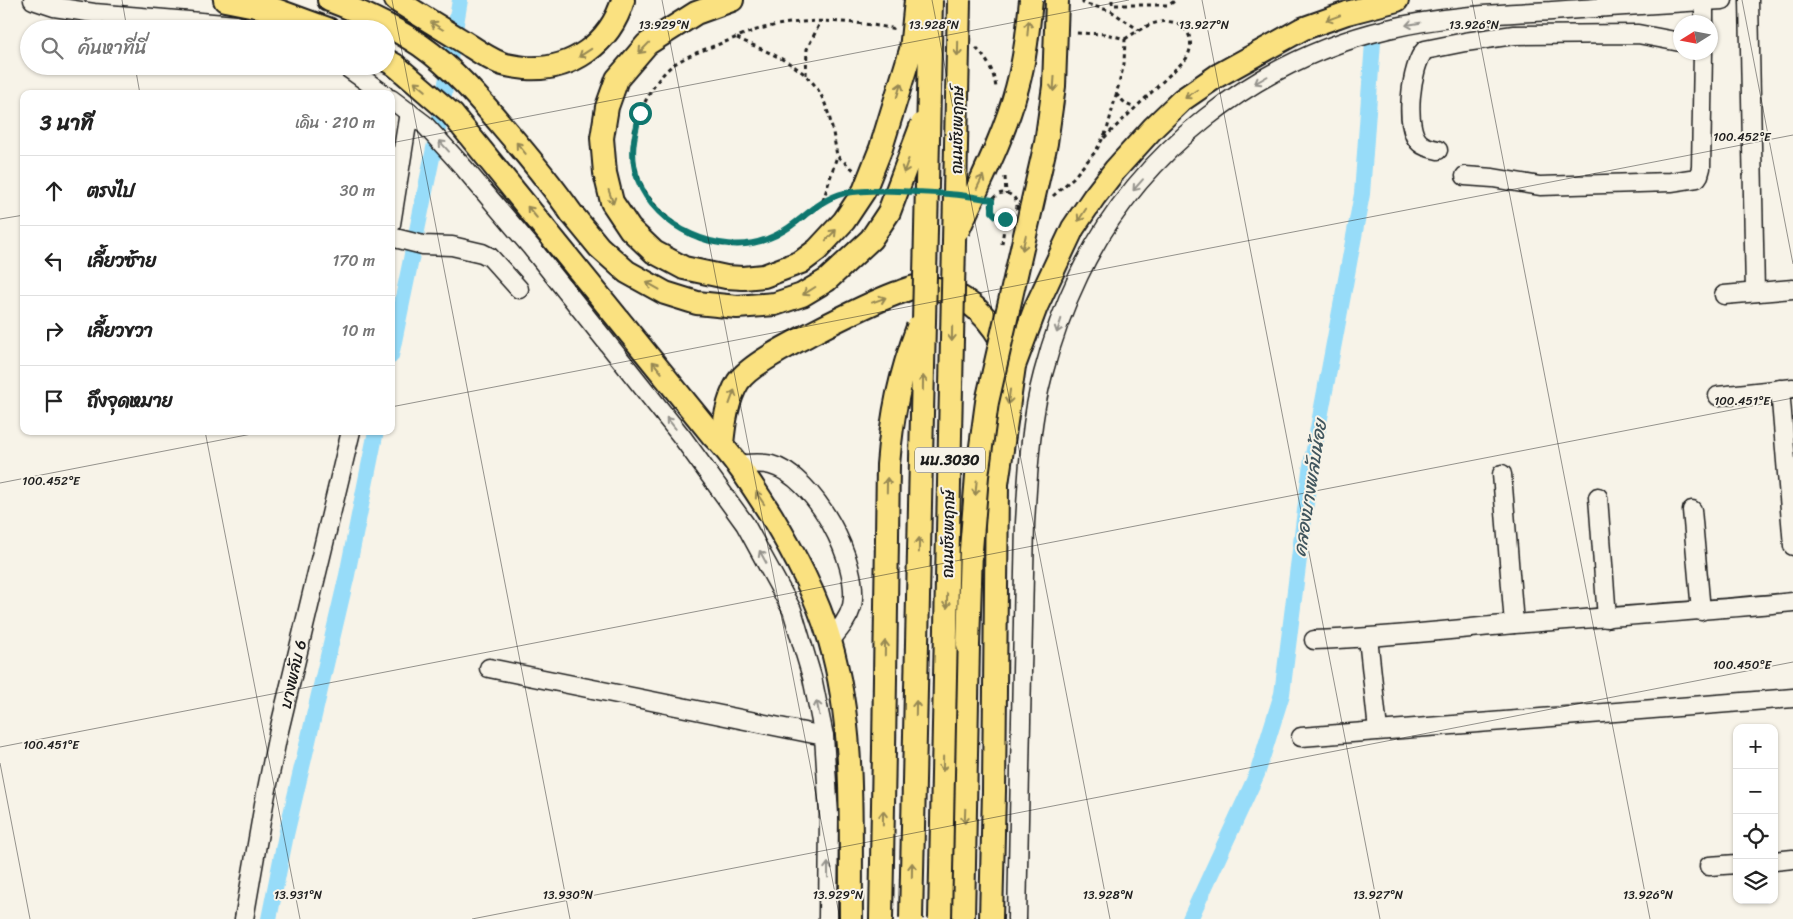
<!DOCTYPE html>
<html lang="th">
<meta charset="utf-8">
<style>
:root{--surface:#fff;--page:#f2f2f2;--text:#222;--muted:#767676;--line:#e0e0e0}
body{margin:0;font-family:Sriracha,"Playpen Sans Thai",sans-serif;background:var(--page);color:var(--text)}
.controls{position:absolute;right:15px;bottom:15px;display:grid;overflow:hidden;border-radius:10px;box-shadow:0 1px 4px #0004}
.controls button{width:45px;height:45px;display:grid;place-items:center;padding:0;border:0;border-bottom:1px solid var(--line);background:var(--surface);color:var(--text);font:25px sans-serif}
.compass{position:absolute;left:1673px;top:15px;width:45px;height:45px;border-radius:50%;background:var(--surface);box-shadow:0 1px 4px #0004;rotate:259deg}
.stop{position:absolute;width:15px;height:15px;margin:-11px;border:4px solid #0f766e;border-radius:50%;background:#fff}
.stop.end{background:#0f766e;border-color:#fff;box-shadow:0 1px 5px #0008}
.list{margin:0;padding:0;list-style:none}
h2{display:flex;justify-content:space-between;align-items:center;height:65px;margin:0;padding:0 20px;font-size:21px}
h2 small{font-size:16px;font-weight:400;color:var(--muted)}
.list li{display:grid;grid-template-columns:32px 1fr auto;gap:15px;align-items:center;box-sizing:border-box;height:70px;padding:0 20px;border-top:1px solid var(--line)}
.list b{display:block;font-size:19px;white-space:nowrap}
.list em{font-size:16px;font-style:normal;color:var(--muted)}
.icon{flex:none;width:28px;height:28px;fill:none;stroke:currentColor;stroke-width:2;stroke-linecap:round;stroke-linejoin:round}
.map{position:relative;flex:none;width:1793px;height:919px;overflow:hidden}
.search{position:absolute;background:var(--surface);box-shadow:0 1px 4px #0004;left:20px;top:20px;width:375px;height:55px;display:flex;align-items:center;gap:12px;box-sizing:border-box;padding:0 18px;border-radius:28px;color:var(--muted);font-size:19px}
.panel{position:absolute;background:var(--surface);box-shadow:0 1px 4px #0004;left:20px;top:90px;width:375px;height:345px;border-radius:10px}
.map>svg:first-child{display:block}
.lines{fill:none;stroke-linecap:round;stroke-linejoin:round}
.canal{stroke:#97dcf9;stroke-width:16}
.minor-casing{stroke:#1c1c1c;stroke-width:21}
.major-casing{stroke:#1c1c1c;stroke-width:26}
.path{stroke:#1c1c1c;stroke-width:3;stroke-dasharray:4 4;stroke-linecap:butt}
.minor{stroke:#f7f3e8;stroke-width:18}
.major{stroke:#fae180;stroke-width:22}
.major-bridge-casing{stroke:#1c1c1c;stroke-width:26;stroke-linecap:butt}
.major-bridge{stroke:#fae180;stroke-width:22}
.oneway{stroke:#968853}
.oneway2{stroke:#94928c}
.route{stroke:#0f766e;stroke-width:6}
.ticks{fill:none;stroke:#1c1c1c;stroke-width:1;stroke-opacity:0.45}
.labels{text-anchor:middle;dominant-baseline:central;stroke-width:4;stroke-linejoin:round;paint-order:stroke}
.shield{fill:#f7f3e8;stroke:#5e5c59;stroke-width:1}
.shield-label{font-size:15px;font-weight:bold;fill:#1c1c1c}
.street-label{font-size:16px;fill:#1c1c1c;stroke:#f7f3e8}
.water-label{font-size:18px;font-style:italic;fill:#41565e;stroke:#f7f3e8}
.ticks-label{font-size:12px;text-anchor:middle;fill:#1c1c1c;stroke:#f7f3e8;stroke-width:4;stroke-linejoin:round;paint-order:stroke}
</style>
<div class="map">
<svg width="1793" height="919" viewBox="0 0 1793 919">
<rect width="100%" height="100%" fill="#f7f3e8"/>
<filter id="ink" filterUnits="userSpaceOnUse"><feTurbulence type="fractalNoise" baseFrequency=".02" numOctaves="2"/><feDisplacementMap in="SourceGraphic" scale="10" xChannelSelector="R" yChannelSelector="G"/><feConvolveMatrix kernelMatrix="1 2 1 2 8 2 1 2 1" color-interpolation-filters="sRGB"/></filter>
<g filter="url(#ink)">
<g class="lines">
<g class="canal">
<polyline points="391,356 439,124 460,0"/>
<polyline points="269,919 286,835 347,575 376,431"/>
<polyline points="1190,919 1257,774 1282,694 1310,471 1362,194 1373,42"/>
</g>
<defs>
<g id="minor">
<polyline points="33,0 54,7 94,13 236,25 247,29"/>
<polyline points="1749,0 1755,292"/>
<polyline points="1704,1 1704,22"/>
<polyline points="345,66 384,94"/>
<polyline points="391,99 424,124 464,168 531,247 682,437 745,524 792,610 812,677 824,736 829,815 828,919"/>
<path d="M 1438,150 C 1433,149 1424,147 1420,143 C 1403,129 1411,64 1425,50 L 1465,42 L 1514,35 L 1638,34 L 1680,42"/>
<polyline points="1465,176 1493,178 1540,186 1671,182 1697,178 1699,175 1701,168 1703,52"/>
<polyline points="391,224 409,112"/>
<polyline points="391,237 423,245 452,246 482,253 490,257 519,289"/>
<polyline points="1724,295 1793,289"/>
<polyline points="1780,389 1793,546"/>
<polyline points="1718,396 1793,388"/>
<path d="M 736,465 C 748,464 760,462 771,465 C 814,476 861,563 852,606 C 848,620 839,630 830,641"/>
<polyline points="1502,474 1514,624"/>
<polyline points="1598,497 1607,618"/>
<polyline points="1692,510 1701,611"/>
<polyline points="1368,638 1378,730"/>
<path d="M 1314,640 C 1381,638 1447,630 1514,624 C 1607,617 1700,611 1793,602"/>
<polyline points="489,668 824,736"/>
<polyline points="1301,737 1793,698"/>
<polyline points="1774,861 1793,859"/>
<polyline points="1709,866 1737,864"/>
<polyline points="244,919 264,804 277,739 351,431"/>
<path d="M 1017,919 L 1025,523 C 1028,474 1030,422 1043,374 C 1052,340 1064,306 1079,275 C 1137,153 1256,60 1388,29 C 1441,16 1497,14 1552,11 C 1609,7 1666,3 1723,0"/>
</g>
<g id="major">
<polyline points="225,0 276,10 328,29"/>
<path d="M 329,0 C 361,12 392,26 420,45 C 453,68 479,98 504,128 C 528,156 551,184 572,214"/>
<path d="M 396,0 C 418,14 441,28 464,42 C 475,49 487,58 500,63 C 507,66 518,67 526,68 C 571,71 610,44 623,0"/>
<polyline points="732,0 696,13 647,44 617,79 607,107 602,138 605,173 612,202 630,229 654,252 684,268 726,277 743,278"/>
<path d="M 386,60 L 395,65 L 452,114 L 713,436 C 734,456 755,490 771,515 C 795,555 817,596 830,641 C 856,731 850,827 851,919"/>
<path d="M 722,444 C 724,424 727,400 738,382 C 750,364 795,342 814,332 C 841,318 868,304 897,293 C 902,292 909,288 915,287 C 920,287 925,288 930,288 C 967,291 993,321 1008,353"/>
<polyline points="881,919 884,749"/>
<polyline points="963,919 968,645"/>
<polyline points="991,919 994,791 997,484 1014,366 1036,307 1073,228 1094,197 1115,170 1154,127 1182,100 1217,76 1302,29 1347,13 1397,0"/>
</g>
</defs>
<use href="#minor" class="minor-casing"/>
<use href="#major" class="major-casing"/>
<g class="path">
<polyline points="1083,0 1083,3 1111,11 1139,30"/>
<polyline points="1112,0 1112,5 1169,5 1176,0"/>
<path d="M 737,38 C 762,50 795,61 813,83 C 829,102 833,132 837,156 L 854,170"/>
<path d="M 976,48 C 988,60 994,72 996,88"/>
<polyline points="806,75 807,49 821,21"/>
<polyline points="1116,94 1126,104 1135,108"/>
<path d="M 1104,138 L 1186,59 C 1198,39 1185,18 1160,22 C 1147,24 1136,32 1125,39"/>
<polyline points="1005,177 1006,194"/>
<circle cx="1004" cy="206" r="13"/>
<path d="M 839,195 C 825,199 815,208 804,217 C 783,233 762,245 735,245 C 712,245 689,236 672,222 C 634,191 622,150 644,104 C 651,90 660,75 673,65 C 688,55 708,48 725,42 C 737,37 751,31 764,28 C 806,17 853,21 896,29"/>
<polyline points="1053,196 1073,178 1096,151 1107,130 1124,64 1125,39 1106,34 1074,33"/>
<polyline points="823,201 837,156"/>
<polyline points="1002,244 1005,219"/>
</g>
<use href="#minor" class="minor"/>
<use href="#major" class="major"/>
<defs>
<g id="major-bridge">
<polyline points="572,214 599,247 627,272 665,293 697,303 737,307 775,304 802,295 827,280 871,239 889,212 922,124"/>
<path d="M 958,230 C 979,184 1004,137 1017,88 C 1025,59 1028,30 1031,0"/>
<polyline points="743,278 764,276 801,262 817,250 844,221 864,191 881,148 911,50 916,0"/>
<polyline points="968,645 971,550 977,476 987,402 1046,143 1054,86 1057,0"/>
<path d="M 884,749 L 888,465 C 892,414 900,375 918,327"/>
<polyline points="911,919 931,0"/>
<polyline points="940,919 959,0"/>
</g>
</defs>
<use href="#major-bridge" class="major-bridge-casing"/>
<use href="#major-bridge" class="major-bridge"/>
</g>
<defs><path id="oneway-shaft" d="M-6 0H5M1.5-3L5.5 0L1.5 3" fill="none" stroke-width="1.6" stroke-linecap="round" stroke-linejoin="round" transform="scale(1.25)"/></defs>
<g class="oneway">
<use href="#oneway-shaft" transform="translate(1333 18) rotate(160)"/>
<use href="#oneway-shaft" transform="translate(437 26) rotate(-148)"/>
<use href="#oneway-shaft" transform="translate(1028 28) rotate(-85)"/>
<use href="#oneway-shaft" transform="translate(644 48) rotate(134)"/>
<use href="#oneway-shaft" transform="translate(958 49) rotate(91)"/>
<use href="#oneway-shaft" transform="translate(585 53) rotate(147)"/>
<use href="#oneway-shaft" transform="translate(1054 84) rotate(94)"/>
<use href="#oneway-shaft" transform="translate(420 86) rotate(-140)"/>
<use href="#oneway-shaft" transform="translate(899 90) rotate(-73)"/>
<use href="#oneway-shaft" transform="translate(1191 94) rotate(145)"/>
<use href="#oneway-shaft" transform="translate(521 148) rotate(-129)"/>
<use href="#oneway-shaft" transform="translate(906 166) rotate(110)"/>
<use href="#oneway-shaft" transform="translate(980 182) rotate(-65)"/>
<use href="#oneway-shaft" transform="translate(611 197) rotate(71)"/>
<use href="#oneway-shaft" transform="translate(532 212) rotate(-130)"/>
<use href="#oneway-shaft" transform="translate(1082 215) rotate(123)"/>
<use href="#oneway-shaft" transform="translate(831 235) rotate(-46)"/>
<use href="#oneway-shaft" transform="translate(1024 243) rotate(103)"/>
<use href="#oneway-shaft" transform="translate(653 286) rotate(-151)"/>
<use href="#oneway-shaft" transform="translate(809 291) rotate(148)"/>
<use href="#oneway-shaft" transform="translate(879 300) rotate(-20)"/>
<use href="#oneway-shaft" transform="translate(952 334) rotate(91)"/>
<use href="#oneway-shaft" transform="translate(657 367) rotate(-129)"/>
<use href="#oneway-shaft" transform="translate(923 383) rotate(-89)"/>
<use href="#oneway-shaft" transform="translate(732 397) rotate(-70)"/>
<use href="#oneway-shaft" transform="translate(1009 397) rotate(98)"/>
<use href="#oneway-shaft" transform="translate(887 485) rotate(-89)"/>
<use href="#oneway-shaft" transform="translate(976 488) rotate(95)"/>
<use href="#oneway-shaft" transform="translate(760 498) rotate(-124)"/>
<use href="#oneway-shaft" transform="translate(919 545) rotate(-89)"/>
<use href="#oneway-shaft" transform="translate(947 601) rotate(91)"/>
<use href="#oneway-shaft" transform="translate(885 648) rotate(-89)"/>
<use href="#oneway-shaft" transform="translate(916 708) rotate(-89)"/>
<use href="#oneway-shaft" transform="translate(943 764) rotate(91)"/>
<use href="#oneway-shaft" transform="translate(965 816) rotate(92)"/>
<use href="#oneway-shaft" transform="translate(883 818) rotate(-89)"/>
<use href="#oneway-shaft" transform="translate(912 870) rotate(-89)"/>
</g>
<g class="oneway2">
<use href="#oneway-shaft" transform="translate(1413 24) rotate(170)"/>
<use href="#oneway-shaft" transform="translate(1261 80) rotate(150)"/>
<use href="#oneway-shaft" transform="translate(444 146) rotate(-132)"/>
<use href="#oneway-shaft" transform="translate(1138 185) rotate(131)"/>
<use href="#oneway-shaft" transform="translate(1059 326) rotate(108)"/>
<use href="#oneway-shaft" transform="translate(671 423) rotate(-129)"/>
<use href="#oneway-shaft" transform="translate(763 557) rotate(-118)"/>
<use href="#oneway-shaft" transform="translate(818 708) rotate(-101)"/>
<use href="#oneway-shaft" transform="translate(828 870) rotate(-90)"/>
</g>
</g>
<g class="lines" filter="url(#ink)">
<path class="route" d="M 640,113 C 634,136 629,156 638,180 C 656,228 719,257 767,239 C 796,229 814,200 845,193 C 869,189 893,190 917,192 C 943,193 967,195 992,200 L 992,212 L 997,217 L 1005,219"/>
</g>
<path class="ticks" d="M 122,0 L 127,29M 392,0 L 570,919M 662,0 L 840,919M 932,0 L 1110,919M 1202,0 L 1380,919M 1472,0 L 1650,919M 1742,0 L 1793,264M 135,66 L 140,94M 391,143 L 1129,0M 0,219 L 24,215M 391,407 L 1793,135M 205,431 L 300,919M 0,483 L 267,431M 0,747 L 1793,398M 0,763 L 30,919M 472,919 L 1793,662"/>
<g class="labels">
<rect class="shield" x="915" y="447.5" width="70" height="25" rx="4"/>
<g class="shield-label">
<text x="950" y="460">นบ.3030</text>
</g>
<g class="street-label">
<text transform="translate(957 130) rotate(-89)">ถนนชัยพฤกษ์</text>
<text transform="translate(948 534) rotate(-89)">ถนนชัยพฤกษ์</text>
<text transform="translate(293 674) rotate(-77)">บางพลับ 6</text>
</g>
<g class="water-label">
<text transform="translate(1310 488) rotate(-81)">คลองบางพลับน้อย</text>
</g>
</g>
<g class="ticks-label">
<text x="664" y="29">13.929°N</text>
<text x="934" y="29">13.928°N</text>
<text x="1204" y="29">13.927°N</text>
<text x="1474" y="29">13.926°N</text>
<text x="1742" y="141">100.452°E</text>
<text x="1742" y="405">100.451°E</text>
<text x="51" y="485">100.452°E</text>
<text x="1742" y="669">100.450°E</text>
<text x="51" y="749">100.451°E</text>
<text x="298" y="899">13.931°N</text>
<text x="568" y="899">13.930°N</text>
<text x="838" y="899">13.929°N</text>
<text x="1108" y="899">13.928°N</text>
<text x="1378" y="899">13.927°N</text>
<text x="1648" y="899">13.926°N</text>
</g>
</svg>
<div class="controls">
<button>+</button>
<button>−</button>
<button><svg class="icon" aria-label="locate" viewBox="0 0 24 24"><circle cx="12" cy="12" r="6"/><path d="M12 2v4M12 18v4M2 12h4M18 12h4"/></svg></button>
<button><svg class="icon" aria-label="layers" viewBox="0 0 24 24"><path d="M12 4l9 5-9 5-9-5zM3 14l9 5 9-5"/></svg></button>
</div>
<svg class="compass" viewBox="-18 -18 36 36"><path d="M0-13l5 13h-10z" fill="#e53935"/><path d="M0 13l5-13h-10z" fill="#767676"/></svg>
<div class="stop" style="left:640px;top:113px"></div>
<div class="stop end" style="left:1005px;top:219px"></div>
<div class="search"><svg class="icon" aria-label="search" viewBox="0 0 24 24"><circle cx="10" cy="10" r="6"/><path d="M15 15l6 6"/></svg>ค้นหาที่นี่</div>
<section class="panel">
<h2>3 นาที<small>เดิน · 210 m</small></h2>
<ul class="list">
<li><svg class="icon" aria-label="ahead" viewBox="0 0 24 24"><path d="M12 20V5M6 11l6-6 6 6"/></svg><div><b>ตรงไป</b></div><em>30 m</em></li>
<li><svg class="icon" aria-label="left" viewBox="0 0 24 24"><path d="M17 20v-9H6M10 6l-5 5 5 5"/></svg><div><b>เลี้ยวซ้าย</b></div><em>170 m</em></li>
<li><svg class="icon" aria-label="right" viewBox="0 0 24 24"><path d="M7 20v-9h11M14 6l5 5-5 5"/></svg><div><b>เลี้ยวขวา</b></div><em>10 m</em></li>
<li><svg class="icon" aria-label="arrive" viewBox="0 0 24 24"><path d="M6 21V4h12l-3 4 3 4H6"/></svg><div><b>ถึงจุดหมาย</b></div></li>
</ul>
</section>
</div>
